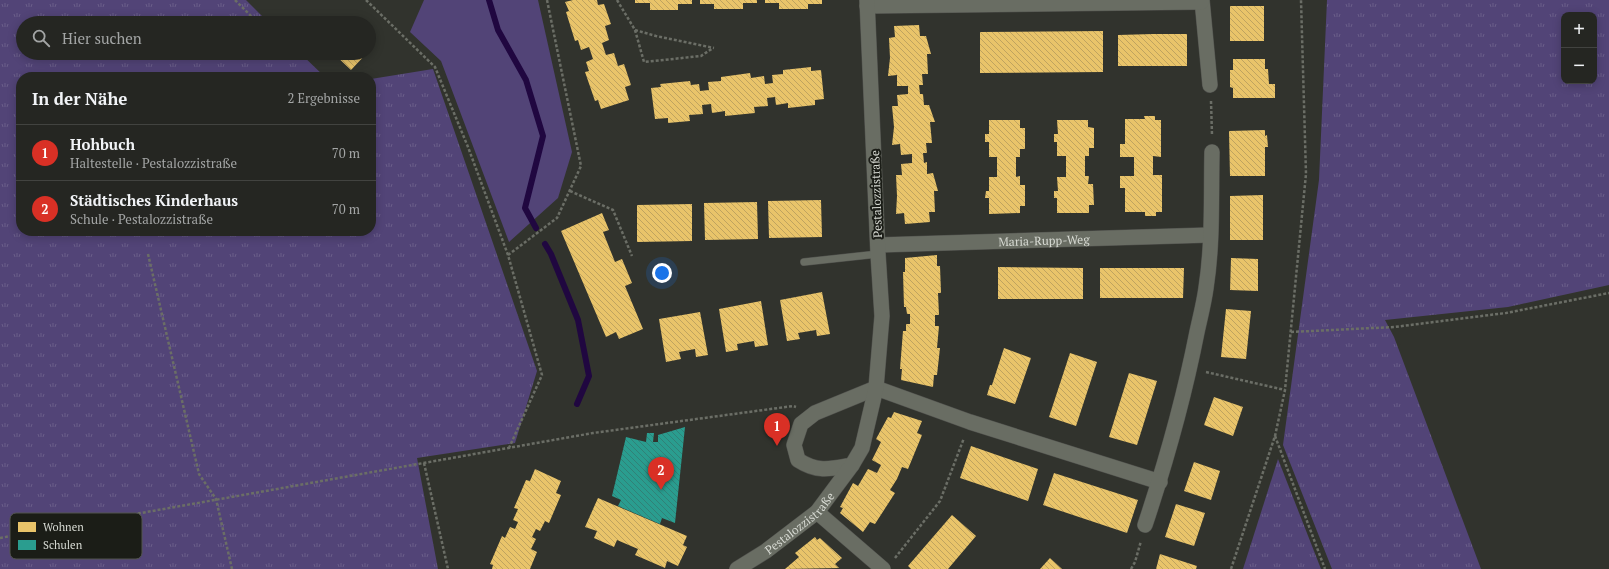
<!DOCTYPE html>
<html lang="de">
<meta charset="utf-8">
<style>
:root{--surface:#252622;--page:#2d2e2a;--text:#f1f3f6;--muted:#a3a5a5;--line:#424340;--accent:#d93025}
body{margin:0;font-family:"PT Serif",serif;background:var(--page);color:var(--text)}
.controls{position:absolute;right:12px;top:12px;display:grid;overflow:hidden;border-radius:8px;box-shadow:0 2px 10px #0003}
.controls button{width:36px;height:36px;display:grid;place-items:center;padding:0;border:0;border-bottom:1px solid var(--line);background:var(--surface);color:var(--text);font:20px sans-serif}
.you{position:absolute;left:662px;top:273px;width:14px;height:14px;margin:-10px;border:3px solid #fff;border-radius:50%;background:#1a73e8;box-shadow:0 0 0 6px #1a73e833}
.badge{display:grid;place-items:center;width:26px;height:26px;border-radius:50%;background:var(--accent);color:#fff;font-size:13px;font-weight:700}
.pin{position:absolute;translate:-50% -33px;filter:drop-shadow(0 1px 2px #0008)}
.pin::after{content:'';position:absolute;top:21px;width:14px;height:12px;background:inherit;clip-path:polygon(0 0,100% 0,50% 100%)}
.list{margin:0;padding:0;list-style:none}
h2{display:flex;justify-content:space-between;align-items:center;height:52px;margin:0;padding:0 16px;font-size:17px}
h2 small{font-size:13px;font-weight:400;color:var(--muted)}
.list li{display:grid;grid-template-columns:26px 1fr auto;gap:12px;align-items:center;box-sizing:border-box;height:56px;padding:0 16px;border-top:1px solid var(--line)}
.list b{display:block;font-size:15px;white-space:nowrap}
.list p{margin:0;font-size:13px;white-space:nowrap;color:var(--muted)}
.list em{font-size:13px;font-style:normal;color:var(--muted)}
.icon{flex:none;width:22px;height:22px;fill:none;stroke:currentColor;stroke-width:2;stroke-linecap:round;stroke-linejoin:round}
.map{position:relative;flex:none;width:1609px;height:569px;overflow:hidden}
.search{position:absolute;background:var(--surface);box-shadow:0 2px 10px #0003;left:16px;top:16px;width:360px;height:44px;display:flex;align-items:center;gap:10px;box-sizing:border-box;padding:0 14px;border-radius:22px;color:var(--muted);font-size:15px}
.panel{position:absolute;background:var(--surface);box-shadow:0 2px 10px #0003;left:16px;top:72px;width:360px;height:164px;border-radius:16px}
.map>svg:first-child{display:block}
.grass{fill:url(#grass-tufts);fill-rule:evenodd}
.green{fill:#524477}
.homes{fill:url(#homes-back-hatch)}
.schools{fill:url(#schools-back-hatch)}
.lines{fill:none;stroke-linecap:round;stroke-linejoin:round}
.stream{stroke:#200740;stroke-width:6}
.service-casing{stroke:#4f504c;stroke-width:8}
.minor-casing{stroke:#4f504c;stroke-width:16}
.path{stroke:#6b6e66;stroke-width:2.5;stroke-dasharray:3 2;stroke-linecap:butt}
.service{stroke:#696d63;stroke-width:7}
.minor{stroke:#696d63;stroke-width:15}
.labels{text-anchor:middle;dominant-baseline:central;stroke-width:4;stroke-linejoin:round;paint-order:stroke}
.street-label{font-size:12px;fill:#d6d9d2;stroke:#1b1d17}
.key{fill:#1b1d17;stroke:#53554f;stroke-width:1}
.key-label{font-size:11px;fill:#d6d9d2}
</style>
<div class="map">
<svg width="1609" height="569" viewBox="0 0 1609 569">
<defs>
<pattern id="grass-tufts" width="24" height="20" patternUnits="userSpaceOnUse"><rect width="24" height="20" fill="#524477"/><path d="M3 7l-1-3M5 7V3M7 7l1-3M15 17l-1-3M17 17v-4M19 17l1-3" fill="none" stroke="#6a5e89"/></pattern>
<pattern id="homes-back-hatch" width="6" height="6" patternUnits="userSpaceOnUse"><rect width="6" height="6" fill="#e9c46a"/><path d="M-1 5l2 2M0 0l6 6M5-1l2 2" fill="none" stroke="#bfa35f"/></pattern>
<pattern id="schools-back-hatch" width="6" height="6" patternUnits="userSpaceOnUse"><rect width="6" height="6" fill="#2a9d8f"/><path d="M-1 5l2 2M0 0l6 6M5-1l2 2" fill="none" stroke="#318177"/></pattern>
</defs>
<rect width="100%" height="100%" fill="#31332d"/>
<g class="grass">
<polygon points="0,0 246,0 269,23 23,23 23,53 300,53 325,77 21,77 21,231 371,231 371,79 433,69 537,371 515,443 417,458 438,569 0,569"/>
<path d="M 1327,0 L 1609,0 L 1609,285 L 1508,307 L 1385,320 L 1394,337 L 1481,569 L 1332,569 L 1283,445 L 1319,180 ZM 1564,15 L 1594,15 L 1594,81 L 1564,81 Z"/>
<polygon points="1278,459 1321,569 1243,569"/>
</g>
<polygon class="green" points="424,0 538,0 572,152 558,198 509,242 441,61 410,32"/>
<g class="homes">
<polygon points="573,0 597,0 598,5 604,4 611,24 605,26 609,40 602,43 606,55 614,53 618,66 624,64 631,85 625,87 629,100 601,109 598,100 595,101 585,72 589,71 586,62 593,59 589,47 581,50 578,40 575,41 566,12 569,11 565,2"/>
<polygon points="635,0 692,0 692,4 678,4 678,10 650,10 650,3 635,3"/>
<polygon points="700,0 757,0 757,3 743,3 743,9 714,9 714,4 700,4"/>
<polygon points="765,0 822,0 822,4 808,4 808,9 779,9 779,3 765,3"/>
<rect x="1230" y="6" width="34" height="35"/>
<polygon points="919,25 920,36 926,36 931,54 927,54 928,74 922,74 923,85 919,85 920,94 923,94 924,105 929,105 935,122 930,122 932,143 926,143 927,153 923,153 924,163 927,162 927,174 933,173 938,191 934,191 935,212 929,212 930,222 905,224 904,213 896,214 897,196 896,175 902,175 901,164 912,163 912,154 901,155 900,144 892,145 894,127 892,106 898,106 897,95 908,94 908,86 897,86 897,75 888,76 890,58 889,38 895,37 894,26"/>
<polygon points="1103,31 1103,72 980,73 980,32"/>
<polygon points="1153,34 1187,34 1187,66 1118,66 1118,35"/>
<polygon points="333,53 367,53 351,70"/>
<polygon points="1233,59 1265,59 1265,69 1268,69 1269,84 1275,84 1275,98 1233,98 1233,88 1230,87 1230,70 1233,70"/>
<polygon points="811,67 811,71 821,70 824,99 815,100 815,105 788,108 788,103 776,105 775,97 767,98 768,106 754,107 755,113 725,116 725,111 712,113 711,104 702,105 703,114 689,115 690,121 668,123 668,118 655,119 651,88 661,87 660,84 690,81 691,85 699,84 700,91 709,90 708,82 721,81 721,77 750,73 751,78 764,76 765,84 773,83 772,75 783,74 783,70"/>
<polygon points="1144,116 1155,116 1155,120 1161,120 1161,157 1153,156 1153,175 1162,175 1162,212 1156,212 1156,216 1145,216 1145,212 1125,212 1125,188 1120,188 1120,176 1134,176 1134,157 1120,157 1120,144 1125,144 1125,119 1145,119"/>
<polygon points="989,120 1020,120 1020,128 1025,128 1025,149 1020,149 1020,157 1016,157 1016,177 1020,176 1020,185 1025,185 1025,206 1020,206 1020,213 989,214 989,198 985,198 986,191 989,191 989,177 997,177 997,157 989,157 989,142 985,142 985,134 989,134"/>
<polygon points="1057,120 1088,120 1088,127 1094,128 1094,148 1089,148 1089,156 1085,156 1085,176 1089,176 1088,184 1093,184 1094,205 1089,205 1089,213 1057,213 1057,198 1054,198 1054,191 1058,191 1057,177 1066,177 1066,156 1057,156 1057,142 1054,142 1054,134 1058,134"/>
<polygon points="1265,130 1265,136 1267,135 1268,147 1265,147 1265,176 1230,176 1229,131"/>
<polygon points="1263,195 1263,240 1230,240 1230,196"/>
<polygon points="821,200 822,237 769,238 768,201"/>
<polygon points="757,202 758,239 705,240 704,203"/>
<polygon points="692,204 692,241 637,242 637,205"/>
<polygon points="602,213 609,230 603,232 615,262 622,259 632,283 625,286 643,329 619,339 616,332 606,337 561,231"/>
<polygon points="937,255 937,266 940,266 941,293 938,293 939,315 935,315 935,326 939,326 937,348 940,348 937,375 934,375 933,387 901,380 902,369 900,369 903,331 906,331 906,324 910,324 910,314 907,314 906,307 904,307 903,272 905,272 905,258"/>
<polygon points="1231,258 1258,259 1258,291 1230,290"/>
<polygon points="998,267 1083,268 1083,299 998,299"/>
<polygon points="1100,268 1184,268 1183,298 1100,298"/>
<polygon points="822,292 830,334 817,336 816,330 798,333 800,339 787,341 780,300"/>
<polygon points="761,301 768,345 755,347 754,341 737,344 738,350 726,352 719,309"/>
<polygon points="1226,309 1251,311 1246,359 1221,357"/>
<polygon points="700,312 708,355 696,357 695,349 679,352 681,359 666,362 659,319"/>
<polygon points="1004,348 1031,358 1015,404 987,395 990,385 992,385"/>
<polygon points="1070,353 1097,362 1076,426 1049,417"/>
<polygon points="1129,373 1157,381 1137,445 1109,437"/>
<polygon points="1214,397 1243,407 1233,436 1204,425"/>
<polygon points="894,412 922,421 917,433 922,435 908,469 902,467 897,479 890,490 895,493 875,524 870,522 863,532 840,513 843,508 840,507 853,483 858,486 868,469 877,473 881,465 872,460 881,442 876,439 888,417 891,418"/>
<polygon points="971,446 1038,469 1028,501 960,478"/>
<polygon points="1194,462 1220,471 1211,500 1184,491"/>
<polygon points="535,469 561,481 556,493 561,495 549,523 545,521 540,531 536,529 532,537 536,539 531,549 537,552 530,569 492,569 493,565 490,564 502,536 505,538 510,527 515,529 518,522 513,520 518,509 514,508 526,480 530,481"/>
<polygon points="1054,473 1138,500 1127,533 1043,505"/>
<polygon points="598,498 687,536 683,545 687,547 678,566 667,561 665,568 635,555 638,549 617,540 614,547 594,538 597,531 585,527"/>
<polygon points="1176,504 1205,513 1194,546 1165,537"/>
<polygon points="952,515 976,536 948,569 911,569 908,566"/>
<polygon points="815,537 817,540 820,538 842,558 835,564 839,568 785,569 799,557 795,553"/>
<polygon points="1160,554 1197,566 1196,569 1156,569"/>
<polygon points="1050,558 1062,569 1040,569"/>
</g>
<polygon class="schools" points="685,427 675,523 662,518 660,524 618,506 621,500 612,496 626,437 646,442 647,433 654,433 653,442 658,442 658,435"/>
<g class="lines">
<g class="stream">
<polyline points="489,0 498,30 526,80 543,136 525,208 536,228"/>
<polyline points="545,244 551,254 578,320 589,376 577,404"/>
</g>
<defs>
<polyline id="service" points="804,262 878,254"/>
<g id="minor">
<polyline points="1202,0 1210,85"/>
<polyline points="867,6 1201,2"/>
<path id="s1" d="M 878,245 L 1210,235"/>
<polyline points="876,388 970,422 1160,482"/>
<path d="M 852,465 C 831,469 818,473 798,460 L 794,445 L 801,424 L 815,413 L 876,388"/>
<polyline points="817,512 883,569"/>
<path d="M 1145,525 C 1166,462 1184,398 1197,332 C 1200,318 1204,303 1206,288 C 1213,243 1211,197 1212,152"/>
<path id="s2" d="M 737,569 L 766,551 L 817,512 L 852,465 L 862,448 L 876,388 L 882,316 L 878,254 L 867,0"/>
</g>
</defs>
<use href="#service" class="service-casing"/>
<use href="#minor" class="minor-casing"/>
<g class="path">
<polyline points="235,0 258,23"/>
<polyline points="366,0 435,67 468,147 508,255 542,375 509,448"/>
<polyline points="617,0 635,30 656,36 714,48"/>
<polyline points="635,30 644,62 701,56 713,48"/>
<polyline points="290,53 297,60"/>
<polyline points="1211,101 1212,135"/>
<polyline points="570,191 613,210 632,256"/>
<polyline points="148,254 199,474 216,499 232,569"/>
<polyline points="508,255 557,218 581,166 547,0"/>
<polyline points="1291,332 1394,327 1506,313 1609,293"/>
<polyline points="1206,372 1285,390"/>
<polyline points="1275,436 1325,569"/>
<polyline points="424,463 448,569"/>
<polyline points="0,538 593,433 793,406 796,407"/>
<polyline points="895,558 940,501 964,438"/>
<polyline points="1131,569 1135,562 1141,541"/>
<polyline points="1231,569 1275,436 1285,390 1306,174 1301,0"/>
</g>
<use href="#service" class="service"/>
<use href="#minor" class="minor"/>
</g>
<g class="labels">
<g class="street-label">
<text transform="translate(876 194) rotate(-92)">Pestalozzistraße</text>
<text stroke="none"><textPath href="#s1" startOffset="166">Maria-Rupp-Weg</textPath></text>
<text stroke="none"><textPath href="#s2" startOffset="78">Pestalozzistraße</textPath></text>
</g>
</g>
<rect x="10" y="513" width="132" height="46" rx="6" class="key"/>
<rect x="18" y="522" width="18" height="10" fill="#e9c46a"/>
<rect x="18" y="540" width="18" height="10" fill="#2a9d8f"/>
<g class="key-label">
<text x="43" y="531">Wohnen</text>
<text x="43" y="549">Schulen</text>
</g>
</svg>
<div class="controls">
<button>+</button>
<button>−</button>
</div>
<div class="you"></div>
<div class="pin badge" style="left:777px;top:446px">1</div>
<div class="pin badge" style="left:661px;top:490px">2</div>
<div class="search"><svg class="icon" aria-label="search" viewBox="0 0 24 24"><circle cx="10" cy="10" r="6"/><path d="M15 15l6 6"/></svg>Hier suchen</div>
<section class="panel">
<h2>In der Nähe<small>2 Ergebnisse</small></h2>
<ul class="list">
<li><span class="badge">1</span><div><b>Hohbuch</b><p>Haltestelle · Pestalozzistraße</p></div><em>70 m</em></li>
<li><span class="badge">2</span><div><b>Städtisches Kinderhaus</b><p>Schule · Pestalozzistraße</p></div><em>70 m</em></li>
</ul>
</section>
</div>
